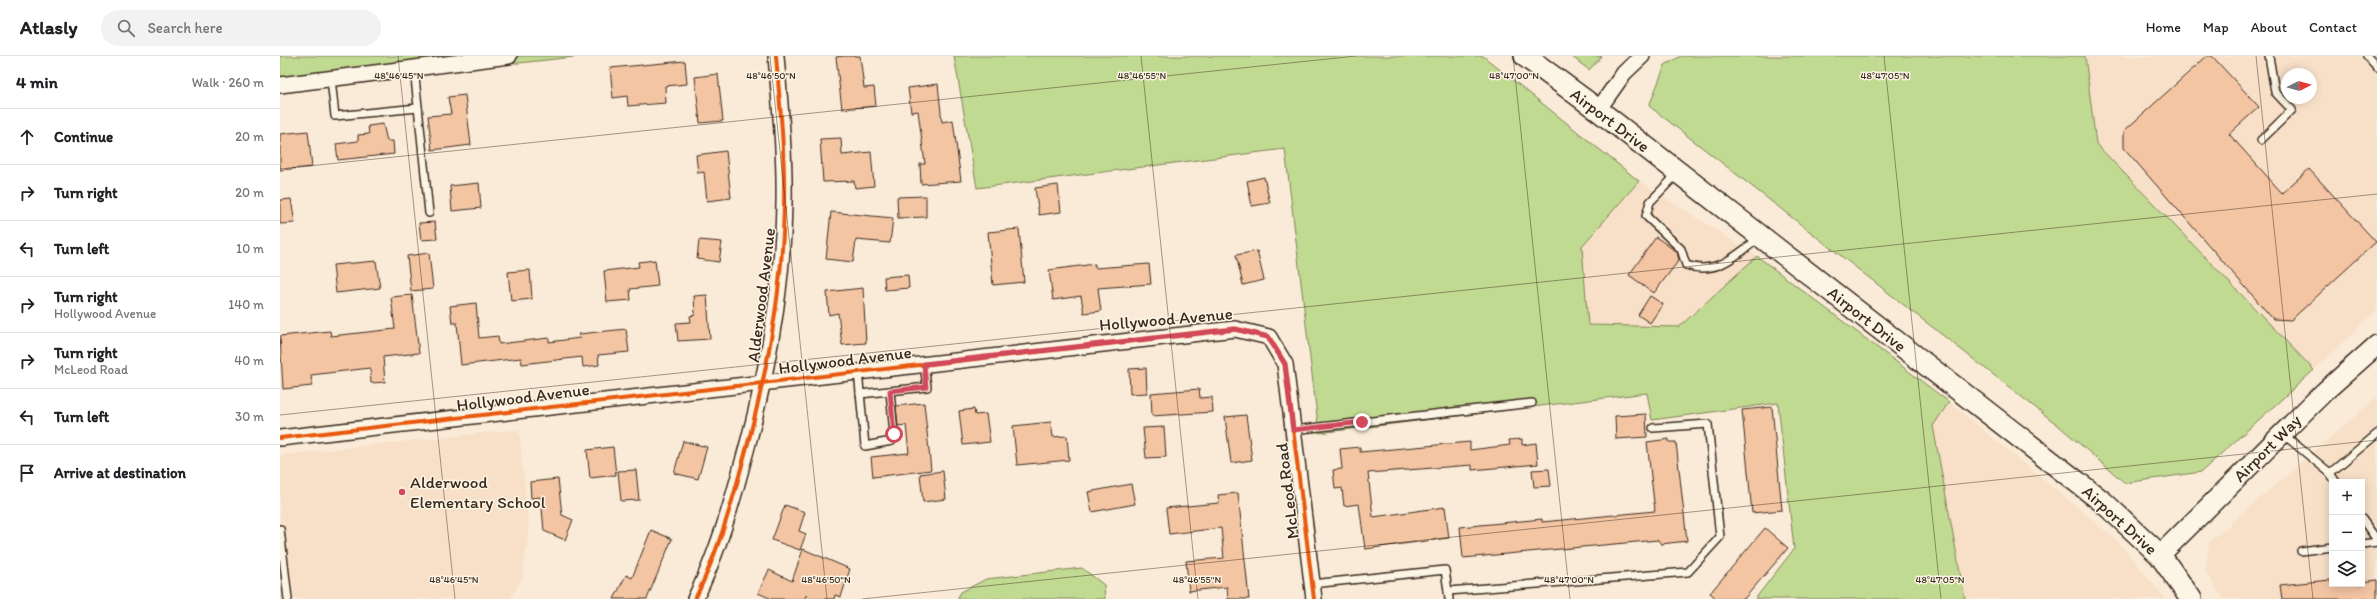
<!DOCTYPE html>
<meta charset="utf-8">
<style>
:root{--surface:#fff;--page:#f2f2f2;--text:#202124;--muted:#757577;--line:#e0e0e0}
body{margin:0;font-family:Itim,sans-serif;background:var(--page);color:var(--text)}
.controls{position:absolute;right:12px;bottom:12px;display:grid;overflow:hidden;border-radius:0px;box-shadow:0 2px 10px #0003}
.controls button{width:36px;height:36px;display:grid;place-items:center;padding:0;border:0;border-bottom:1px solid var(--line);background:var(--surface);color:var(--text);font:20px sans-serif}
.compass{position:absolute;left:2001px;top:12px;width:36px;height:36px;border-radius:50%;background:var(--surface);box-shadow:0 2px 10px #0003;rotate:84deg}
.stop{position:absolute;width:12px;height:12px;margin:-9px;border:3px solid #d1495b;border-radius:50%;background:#fff}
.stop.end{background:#d1495b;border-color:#fff;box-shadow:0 1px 4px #0008}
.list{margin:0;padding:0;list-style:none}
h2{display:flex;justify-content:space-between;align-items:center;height:52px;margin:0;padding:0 16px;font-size:17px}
h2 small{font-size:13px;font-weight:400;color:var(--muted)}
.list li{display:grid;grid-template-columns:26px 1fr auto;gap:12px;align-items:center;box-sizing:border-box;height:56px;padding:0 16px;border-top:1px solid var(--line)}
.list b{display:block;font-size:15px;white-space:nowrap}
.list p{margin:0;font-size:13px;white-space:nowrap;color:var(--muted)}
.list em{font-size:13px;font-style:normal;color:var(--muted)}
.icon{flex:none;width:22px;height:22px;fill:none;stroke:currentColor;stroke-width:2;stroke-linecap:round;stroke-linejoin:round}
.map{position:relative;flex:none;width:2097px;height:543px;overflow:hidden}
header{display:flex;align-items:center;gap:24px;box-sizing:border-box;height:56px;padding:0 20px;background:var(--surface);border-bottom:1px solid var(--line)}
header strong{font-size:19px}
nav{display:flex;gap:22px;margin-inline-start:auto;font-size:14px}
.search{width:280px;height:36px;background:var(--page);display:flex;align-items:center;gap:10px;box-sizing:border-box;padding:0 14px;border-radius:22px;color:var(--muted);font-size:15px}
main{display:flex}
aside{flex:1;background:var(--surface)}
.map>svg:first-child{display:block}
.built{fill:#f8e0c8;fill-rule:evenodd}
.green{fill:#c1da91;stroke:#7e8258}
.building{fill:#f4c5a3;stroke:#3b2a1e}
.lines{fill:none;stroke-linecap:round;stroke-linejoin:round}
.service-casing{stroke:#3b2a1e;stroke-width:10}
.minor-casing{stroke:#3b2a1e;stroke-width:18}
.tertiary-casing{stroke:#3b2a1e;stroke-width:22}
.secondary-casing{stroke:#3b2a1e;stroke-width:24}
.service{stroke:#fcf5e5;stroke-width:7}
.minor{stroke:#fcf5e5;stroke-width:15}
.tertiary{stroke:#fcf5e5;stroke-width:19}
.secondary{stroke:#fcf5e5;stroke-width:21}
.cycleway-casing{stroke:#fcf5e5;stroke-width:6}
.cycleway{stroke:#e8590c;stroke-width:4}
.route{stroke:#d1495b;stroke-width:5}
.ticks{fill:none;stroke:#3b2a1e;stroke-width:1;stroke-opacity:0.45}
.poi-dot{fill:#d1495b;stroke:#fcf5e5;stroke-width:1.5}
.labels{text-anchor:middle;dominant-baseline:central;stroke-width:3;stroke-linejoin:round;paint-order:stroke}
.street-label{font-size:17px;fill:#3b2a1e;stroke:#fcf5e5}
.poi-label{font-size:17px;fill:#3b2a1e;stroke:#fcf5e5;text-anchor:start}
.ticks-label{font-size:10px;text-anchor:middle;fill:#3b2a1e;stroke:#fcf5e5;stroke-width:3;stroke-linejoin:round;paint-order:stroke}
</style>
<header>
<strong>Atlasly</strong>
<div class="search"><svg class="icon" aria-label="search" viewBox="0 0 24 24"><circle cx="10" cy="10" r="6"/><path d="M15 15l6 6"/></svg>Search here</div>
<nav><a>Home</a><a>Map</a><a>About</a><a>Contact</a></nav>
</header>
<main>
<aside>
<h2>4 min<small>Walk · 260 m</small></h2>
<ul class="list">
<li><svg class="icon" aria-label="ahead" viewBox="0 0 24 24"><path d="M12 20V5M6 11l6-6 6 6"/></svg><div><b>Continue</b></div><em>20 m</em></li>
<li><svg class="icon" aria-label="right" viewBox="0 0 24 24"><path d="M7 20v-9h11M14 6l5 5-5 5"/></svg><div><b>Turn right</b></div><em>20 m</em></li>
<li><svg class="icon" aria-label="left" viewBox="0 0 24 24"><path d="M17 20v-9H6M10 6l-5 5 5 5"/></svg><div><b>Turn left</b></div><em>10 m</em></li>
<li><svg class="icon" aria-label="right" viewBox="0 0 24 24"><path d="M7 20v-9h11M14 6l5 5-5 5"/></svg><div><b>Turn right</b><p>Hollywood Avenue</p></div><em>140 m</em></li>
<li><svg class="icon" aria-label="right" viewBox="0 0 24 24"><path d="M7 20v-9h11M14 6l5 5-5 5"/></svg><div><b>Turn right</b><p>McLeod Road</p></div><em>40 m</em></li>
<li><svg class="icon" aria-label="left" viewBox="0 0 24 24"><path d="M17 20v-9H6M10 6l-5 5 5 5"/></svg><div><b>Turn left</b></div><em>30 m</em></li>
<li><svg class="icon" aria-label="arrive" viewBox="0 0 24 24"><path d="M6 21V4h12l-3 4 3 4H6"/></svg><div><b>Arrive at destination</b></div></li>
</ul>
</aside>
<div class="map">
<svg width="2097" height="543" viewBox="0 0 2097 543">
<rect width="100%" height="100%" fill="#faebd8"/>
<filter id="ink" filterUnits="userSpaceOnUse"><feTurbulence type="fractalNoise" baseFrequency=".025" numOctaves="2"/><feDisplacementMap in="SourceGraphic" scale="8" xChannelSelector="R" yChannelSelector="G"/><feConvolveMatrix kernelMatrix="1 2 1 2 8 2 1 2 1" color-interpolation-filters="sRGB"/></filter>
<g filter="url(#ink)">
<g class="built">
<path d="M 1805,0 L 2097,0 L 2097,254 L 2034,314 L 1816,88 ZM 2007,18 L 2031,18 L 2031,42 L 2007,42 Z"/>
<polygon points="1359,125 1477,200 1399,271 1308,269 1302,190"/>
<path d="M 2097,341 L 2097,543 L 1943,543 L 1925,516 L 1929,486 ZM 2052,426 L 2082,426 L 2082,528 L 2052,528 Z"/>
<polygon points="1669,346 1837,484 1886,543 1685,543 1653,370"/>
<polygon points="239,373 249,474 242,523 230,543 0,543 0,399"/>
</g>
<g class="green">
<polygon points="0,0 303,0 0,33"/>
<polygon points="674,0 1203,0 1359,125 1302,190 1308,269 1399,271 1477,200 1669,346 1653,370 1685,543 1475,543 1514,493 1498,347 1372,364 1367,337 1039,377 1005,93 697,132"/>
<polygon points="1291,0 1322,0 1309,14"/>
<polygon points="1401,0 1805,0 1816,88 2034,314 1921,416 1845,427 1779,370 1369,50 1385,9"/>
<polygon points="802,512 824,529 825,543 677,543 681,536 706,523"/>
</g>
<g class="building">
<polygon points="564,0 580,0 584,32 594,31 596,50 562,53 556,1"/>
<polygon points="1927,0 1932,0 1979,51 1949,78 2002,137 2029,113 2096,186 2011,264 1993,263 1844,92 1844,75"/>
<polygon points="405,5 407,28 385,30 386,47 348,50 347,40 333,42 330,12"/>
<polygon points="438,18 443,65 420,67 415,21"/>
<polygon points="658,28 662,66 673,64 681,125 641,128 640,108 645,108 638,55 631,56 628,32"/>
<polygon points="185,39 191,89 152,94 148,60 171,58 168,41"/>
<polygon points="103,68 107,85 113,85 114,98 58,104 56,88 78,85 78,79 89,78 88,70"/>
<polygon points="28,75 32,111 0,114 0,78"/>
<polygon points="561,82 562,99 591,96 594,130 575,132 574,125 543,126 540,83"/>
<polygon points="446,95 451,142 427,145 424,116 418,117 416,99"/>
<polygon points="984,121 990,147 972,150 967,125"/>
<polygon points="199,127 201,152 172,155 170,130"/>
<polygon points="778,129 781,156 759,159 755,132"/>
<polygon points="646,140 646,161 618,162 617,141"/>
<polygon points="11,143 15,167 0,168 0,144"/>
<polygon points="551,156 613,162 610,187 576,184 573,206 546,203"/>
<polygon points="155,166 157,183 141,184 139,167"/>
<polygon points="739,173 744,226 713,229 708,176"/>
<polygon points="1376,181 1397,196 1399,204 1374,237 1349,219"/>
<polygon points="419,184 442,186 439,206 417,203"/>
<polygon points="977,195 984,224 963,229 956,199"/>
<polygon points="149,197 153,233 131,235 127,200"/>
<polygon points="375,204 378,230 350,233 351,244 327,246 324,215 359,211 358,206"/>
<polygon points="96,205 100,232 56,237 53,209"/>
<polygon points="815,208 815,212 869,208 871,228 818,232 821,255 804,257 801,240 773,244 769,214"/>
<polygon points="250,214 252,243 231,245 228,216"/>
<polygon points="628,219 629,232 605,234 604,221"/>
<polygon points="583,232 586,287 562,289 558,257 549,259 547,236"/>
<polygon points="132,239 139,297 103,301 105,326 91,327 90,312 31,319 32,330 3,333 0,280 50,275 51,280 115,273 111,241"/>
<polygon points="427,239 430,283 398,285 396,267 411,266 410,260 415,259 414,240"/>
<polygon points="1370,240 1383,248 1370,267 1358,259"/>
<polygon points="196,247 199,282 218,280 219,288 269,282 269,286 300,282 299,278 346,273 349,296 318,299 319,309 303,311 302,301 242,308 241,302 181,309 177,267 172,267 170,250"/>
<polygon points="866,312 867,337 850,338 849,313"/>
<polygon points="919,333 920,342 932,341 933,356 872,360 871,337"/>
<polygon points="644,347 651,414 593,421 591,401 629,397 626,369 618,370 616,350"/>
<polygon points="1492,351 1502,454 1472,457 1462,354"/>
<polygon points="694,353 695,359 706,358 710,386 683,389 679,355"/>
<polygon points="1366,358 1367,381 1336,383 1335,360"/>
<polygon points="966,359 972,404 951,407 945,361"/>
<polygon points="771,366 773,381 787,380 789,404 737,409 733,370"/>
<polygon points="884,371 886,401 866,402 863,372"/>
<polygon points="1242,383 1242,389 1256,387 1258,408 1192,414 1192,409 1088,417 1093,461 1165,451 1169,482 1085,493 1079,448 1064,450 1062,432 1055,433 1053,414 1062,413 1060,393 1080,391 1080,396 1190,386 1190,394 1230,389 1229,384"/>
<polygon points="1389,383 1389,386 1396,386 1407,485 1381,488 1378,484 1183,502 1180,471 1262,463 1262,466 1375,455 1367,386"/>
<polygon points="403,385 427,391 418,423 394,417"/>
<polygon points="333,391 336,419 310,422 307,394"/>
<polygon points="1269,413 1271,430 1254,431 1252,414"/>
<polygon points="356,414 359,444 341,445 338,415"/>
<polygon points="663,415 666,443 643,446 640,418"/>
<polygon points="278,423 282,459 293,464 285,484 264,475 261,441 251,442 250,426"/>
<polygon points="851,428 855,448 812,456 808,436"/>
<polygon points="958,437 969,543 948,543 947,531 909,535 906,505 944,502 941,472 889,478 886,452 939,447 938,439"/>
<polygon points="505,449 525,456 519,475 526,478 520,494 492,484"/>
<polygon points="1485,472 1508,492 1464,543 1437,543 1430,537"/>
<polygon points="371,474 392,483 367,543 334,543 346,519 352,522"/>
<polygon points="523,493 570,513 561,541 555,539 554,543 535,543 526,539 525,543 492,543 478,537 489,514 512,525"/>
<polygon points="2050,524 2051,528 2082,528 2082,526 2097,524 2097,543 2002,543 2000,529"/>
</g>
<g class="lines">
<defs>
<g id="service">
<polyline points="2087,0 2097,11"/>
<polyline points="134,12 149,157"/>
<polyline points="51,23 55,60 138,52"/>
<polyline points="1981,84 2012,54 1995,36 1989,0"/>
<path d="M 1397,118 L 1370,146 L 1366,160 L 1401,193 L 1406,209 C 1436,220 1457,199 1479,182"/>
<polyline points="578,315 585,390 612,385 614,378 610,335"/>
<polyline points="580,338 647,331 644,308"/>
<polyline points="1013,374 1252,347"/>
<polyline points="2003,378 2050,417 2097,378"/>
<polyline points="2050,417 2056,426"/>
<polyline points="2082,463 2097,484"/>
<polyline points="0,473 8,543"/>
<polyline points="2082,488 2097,486"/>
<polyline points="2021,495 2052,491"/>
<polyline points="1032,528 1165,514 1168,535 1408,516 1440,481 1428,368 1373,372"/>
<polyline points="1168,535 1169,543"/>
</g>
<g id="minor">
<polyline points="0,29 229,0"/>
<polyline points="1318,54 1344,17 1362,0"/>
<polyline points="0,382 955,273 989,281 1005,308 1034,543"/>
<path d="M 415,543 C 436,501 450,455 462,409 C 486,324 503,236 504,148 C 505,98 500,49 496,0"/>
</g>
<polyline id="tertiary" points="1880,499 2044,336 2097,289"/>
<polyline id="secondary" points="1245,0 1318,54 1823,446 1880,499 1911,543"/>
</defs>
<use href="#service" class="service-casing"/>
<use href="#minor" class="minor-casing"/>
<use href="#tertiary" class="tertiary-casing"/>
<use href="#secondary" class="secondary-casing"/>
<use href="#service" class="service"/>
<use href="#minor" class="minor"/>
<use href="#tertiary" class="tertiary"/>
<use href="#secondary" class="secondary"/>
<defs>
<g id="cycleway">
<polyline points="0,382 955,273 989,281 1005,308 1034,543"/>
<path d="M 415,543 C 436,501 450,455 462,409 C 486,324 503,236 504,148 C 505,98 500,49 496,0"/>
</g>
</defs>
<use href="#cycleway" class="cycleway-casing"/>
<use href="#cycleway" class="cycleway"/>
</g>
</g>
<g class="lines" filter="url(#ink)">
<polyline class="route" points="614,378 610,335 646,331 644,308 955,273 988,281 1005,308 1013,374 1082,366"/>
</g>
<path class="ticks" d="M 118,0 L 175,543M 490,0 L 547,543M 861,0 L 918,543M 1233,0 L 1290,543M 1604,0 L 1661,543M 1976,0 L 2033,543M 0,113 L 1076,0M 0,359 L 2097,138M 582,543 L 2097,384"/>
<circle class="poi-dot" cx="122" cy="436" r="4"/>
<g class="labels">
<g class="street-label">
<text transform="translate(1330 64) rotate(37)">Airport Drive</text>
<text transform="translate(481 239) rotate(-83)">Alderwood Avenue</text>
<text transform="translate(886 263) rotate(-5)">Hollywood Avenue</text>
<text transform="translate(1587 263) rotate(38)">Airport Drive</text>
<text transform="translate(565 304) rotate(-7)">Hollywood Avenue</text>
<text transform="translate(243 341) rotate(-7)">Hollywood Avenue</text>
<text transform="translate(1987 392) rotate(-45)">Airport Way</text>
<text transform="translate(1007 435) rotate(-97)">McLeod Road</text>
<text transform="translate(1840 464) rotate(42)">Airport Drive</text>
</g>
<g class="poi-label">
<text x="130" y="426">Alderwood<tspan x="130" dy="20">Elementary School</tspan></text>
</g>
</g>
<g class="ticks-label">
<text x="119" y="23">48°46'45"N</text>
<text x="491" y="23">48°46'50"N</text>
<text x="862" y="23">48°46'55"N</text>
<text x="1234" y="23">48°47'00"N</text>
<text x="1605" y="23">48°47'05"N</text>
<text x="174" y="527">48°46'45"N</text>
<text x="546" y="527">48°46'50"N</text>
<text x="917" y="527">48°46'55"N</text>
<text x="1289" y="527">48°47'00"N</text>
<text x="1660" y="527">48°47'05"N</text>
</g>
</svg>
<div class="controls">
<button>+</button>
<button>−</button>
<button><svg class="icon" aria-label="layers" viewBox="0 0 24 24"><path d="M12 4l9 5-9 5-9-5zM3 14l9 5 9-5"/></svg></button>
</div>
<svg class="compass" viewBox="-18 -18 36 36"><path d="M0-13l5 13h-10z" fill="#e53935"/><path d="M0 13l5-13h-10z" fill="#757577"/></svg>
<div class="stop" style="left:614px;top:378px"></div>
<div class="stop end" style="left:1082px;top:366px"></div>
</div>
</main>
